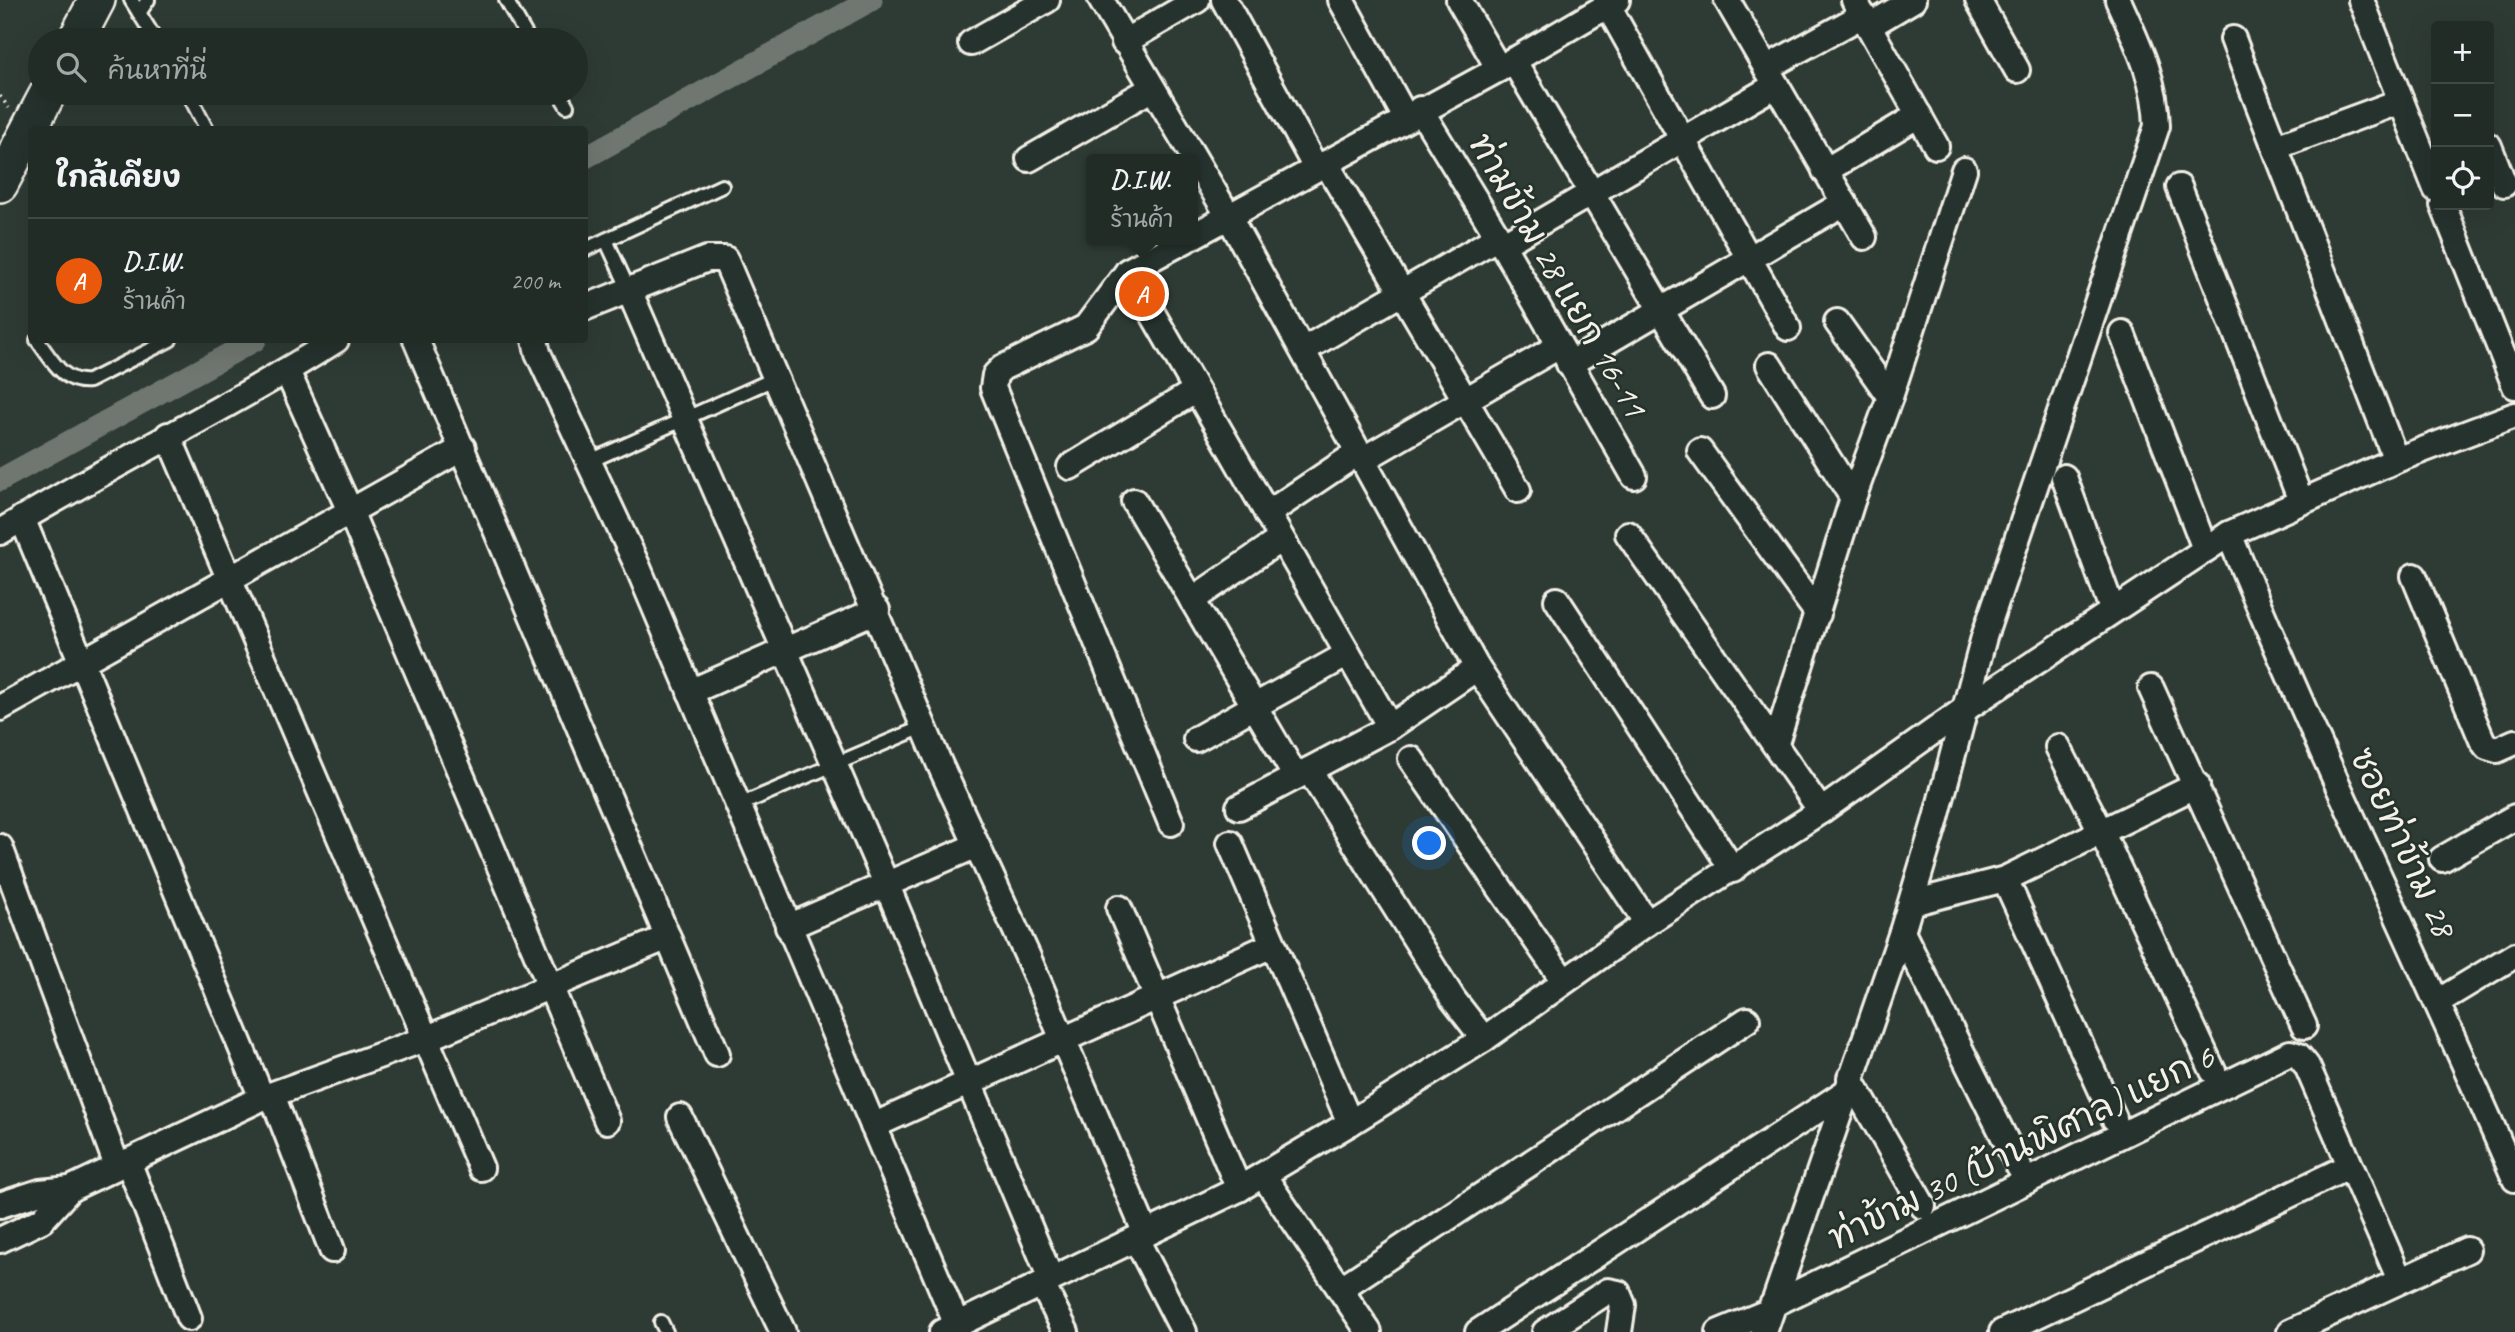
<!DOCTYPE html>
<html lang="th">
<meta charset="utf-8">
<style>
:root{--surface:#222c27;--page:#2e3833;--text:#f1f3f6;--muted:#a2a7a7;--line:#3f4844;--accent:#ea580c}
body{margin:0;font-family:Caveat,"Playpen Sans Thai",sans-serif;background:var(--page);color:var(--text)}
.controls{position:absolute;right:21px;top:21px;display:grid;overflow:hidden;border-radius:7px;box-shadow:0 7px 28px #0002}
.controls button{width:63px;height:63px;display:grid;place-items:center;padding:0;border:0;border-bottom:2px solid var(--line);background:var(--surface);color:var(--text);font:35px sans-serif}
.you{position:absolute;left:1430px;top:844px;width:24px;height:24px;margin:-18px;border:5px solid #fff;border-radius:50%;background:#1a73e8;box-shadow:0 0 0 10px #1a73e833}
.badge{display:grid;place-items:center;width:46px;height:46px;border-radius:50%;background:var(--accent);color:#fff;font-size:23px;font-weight:700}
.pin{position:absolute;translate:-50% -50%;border:4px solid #fff;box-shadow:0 2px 7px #0006}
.popup{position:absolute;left:1086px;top:154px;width:112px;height:91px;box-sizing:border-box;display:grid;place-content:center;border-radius:7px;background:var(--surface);filter:drop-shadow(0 2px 5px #0005);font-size:23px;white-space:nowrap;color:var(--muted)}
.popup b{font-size:26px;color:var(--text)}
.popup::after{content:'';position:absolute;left:50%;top:100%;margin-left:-14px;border:14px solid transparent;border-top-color:var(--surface)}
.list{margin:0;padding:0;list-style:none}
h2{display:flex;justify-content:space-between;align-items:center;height:91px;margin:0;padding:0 28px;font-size:30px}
h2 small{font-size:23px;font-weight:400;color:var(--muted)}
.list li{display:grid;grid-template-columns:46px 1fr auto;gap:21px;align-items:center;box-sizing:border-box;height:126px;padding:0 28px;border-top:2px solid var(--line)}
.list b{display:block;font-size:26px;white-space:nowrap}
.list p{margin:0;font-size:23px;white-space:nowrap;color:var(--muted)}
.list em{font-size:23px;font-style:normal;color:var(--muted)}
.icon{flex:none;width:38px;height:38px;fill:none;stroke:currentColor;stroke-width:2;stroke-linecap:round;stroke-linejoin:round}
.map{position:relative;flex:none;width:2515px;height:1332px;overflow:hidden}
.search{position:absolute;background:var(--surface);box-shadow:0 7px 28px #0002;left:28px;top:28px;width:560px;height:77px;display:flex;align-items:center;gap:18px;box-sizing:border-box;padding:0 24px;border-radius:38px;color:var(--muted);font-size:26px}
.panel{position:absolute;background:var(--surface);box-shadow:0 7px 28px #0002;left:28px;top:126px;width:560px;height:217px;border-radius:7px}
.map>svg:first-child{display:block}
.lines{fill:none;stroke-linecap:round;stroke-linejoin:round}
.canal{stroke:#6f7770;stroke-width:23}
.lane-casing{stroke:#f4f1e8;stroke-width:18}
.street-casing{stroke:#f4f1e8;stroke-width:30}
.secondary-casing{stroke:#f4f1e8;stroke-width:40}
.path{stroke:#f4f1e8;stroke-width:3.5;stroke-dasharray:2 5;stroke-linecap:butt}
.lane{stroke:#26332d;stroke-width:12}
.street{stroke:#26332d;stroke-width:24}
.secondary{stroke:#26332d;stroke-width:35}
.labels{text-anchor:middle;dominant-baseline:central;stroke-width:5;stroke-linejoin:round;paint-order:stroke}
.street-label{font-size:35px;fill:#f4f1e8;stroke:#26332d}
</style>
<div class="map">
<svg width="2515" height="1332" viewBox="0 0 2515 1332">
<rect width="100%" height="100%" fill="#2e3b34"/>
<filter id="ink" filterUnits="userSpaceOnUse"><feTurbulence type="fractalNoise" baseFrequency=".0143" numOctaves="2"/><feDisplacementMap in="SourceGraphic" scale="14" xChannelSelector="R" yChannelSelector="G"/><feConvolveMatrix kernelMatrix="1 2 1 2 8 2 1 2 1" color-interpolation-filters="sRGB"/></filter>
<g filter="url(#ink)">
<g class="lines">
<g class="canal">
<polyline points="584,158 871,0"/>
<polyline points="0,480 255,340"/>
</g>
<defs>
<g id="lane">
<polyline points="131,0 156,40"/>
<polyline points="506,0 529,40"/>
<polyline points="139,13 148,0"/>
<polyline points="188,93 207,130"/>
<polyline points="559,93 567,106"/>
<polyline points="606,240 629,290"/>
<polyline points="584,250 722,186"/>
<path d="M 37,340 C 51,358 63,384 89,381 L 170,340"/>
<polyline points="590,461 776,378"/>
<polyline points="737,806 925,726"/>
<polyline points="661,1322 666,1332"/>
</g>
<g id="street">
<polyline points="1101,0 1229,217 1477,668 1390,727 1239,807"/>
<polyline points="1224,0 1316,168"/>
<polyline points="1341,0 1406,118"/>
<polyline points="1459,0 1499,69"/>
<polyline points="1727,0 1864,237"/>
<polyline points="1854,0 1936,146"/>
<polyline points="1978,0 2017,70"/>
<polyline points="2361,0 2436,189"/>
<polyline points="1608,6 1788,328"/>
<polyline points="1869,26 1913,0"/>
<polyline points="2233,39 2396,460"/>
<polyline points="1124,42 1197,0"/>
<polyline points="971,43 1047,0"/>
<polyline points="1513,60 1712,396"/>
<polyline points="1766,68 1863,15"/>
<polyline points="1420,109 1498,237 1634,476"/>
<polyline points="2489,146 2504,184"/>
<polyline points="2276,147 2401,101"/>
<polyline points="1029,159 1151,89"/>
<polyline points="1326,163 1518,490"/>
<polyline points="1825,171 1919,115"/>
<polyline points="2179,187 2301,501"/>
<polyline points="2443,205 2515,386"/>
<polyline points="1193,236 1499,69 1617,0"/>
<polyline points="1502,245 1776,85"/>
<polyline points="1128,271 1390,727"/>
<polyline points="629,290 888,888 1051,1279"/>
<polyline points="584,308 707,259 725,259 940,765 1027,955 1146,1234"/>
<polyline points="1837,322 1890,397"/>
<polyline points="2122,333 2205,549"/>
<polyline points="416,340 717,1054"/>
<polyline points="535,340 538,353 637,565 957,1325"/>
<polyline points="1303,350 1498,237"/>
<polyline points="1569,364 1844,203"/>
<polyline points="1769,365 1853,498"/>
<polyline points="287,371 350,511 607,1121"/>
<polyline points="168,435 481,1168"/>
<polyline points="1700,451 1818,614"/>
<polyline points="1362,460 1559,346"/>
<polyline points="1070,467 1195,391"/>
<polyline points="2064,477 2112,609"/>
<polyline points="1134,501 1296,777"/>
<polyline points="1267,514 1359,452"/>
<polyline points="22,518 262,1098"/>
<path d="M 0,532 C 110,465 227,409 336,340"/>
<polyline points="1628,534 1821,811"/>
<path d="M 2229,534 C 2318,752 2422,963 2515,1179"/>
<polyline points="2414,576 2482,740 2487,747 2497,750 2515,742"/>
<polyline points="1192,600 1281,539"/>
<polyline points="1557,600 1733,870"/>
<polyline points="1477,668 1647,923"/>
<polyline points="2151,688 2304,1026"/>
<polyline points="690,692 877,610"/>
<polyline points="0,708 463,448"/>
<polyline points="1196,739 1348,654"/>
<polyline points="1776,743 1853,498 1890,397 1964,170"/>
<polyline points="2058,747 2102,833 2213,1071"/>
<polyline points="1411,759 1564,981"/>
<polyline points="1309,770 1453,999 1484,1039"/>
<polyline points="1171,823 993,388 995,375 1002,368 1086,327 1128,271 1186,240"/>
<polyline points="1230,843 1350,1123"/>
<polyline points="0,847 117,1166"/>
<polyline points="2442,859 2515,817"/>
<polyline points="2005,879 2114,1118"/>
<polyline points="1912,903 2005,879 2197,785"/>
<polyline points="1119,908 1239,1189"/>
<polyline points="788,927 975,846"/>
<polyline points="1902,932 2019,1167"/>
<polyline points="2439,1001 2515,955"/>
<polyline points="1850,1078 1923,1206"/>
<polyline points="272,1095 332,1250"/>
<polyline points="680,1117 783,1332"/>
<polyline points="873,1126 1272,945"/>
<polyline points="128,1161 189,1318"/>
<polyline points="1263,1175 1369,1332"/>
<polyline points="0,1205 40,1192 70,1189 262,1098 425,1039 668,937"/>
<polyline points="1136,1239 1184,1332"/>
<polyline points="0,1240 42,1220 70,1189"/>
<polyline points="1042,1284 1066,1332"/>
<polyline points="1340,1289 1747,1020"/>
<polyline points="1772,1305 2290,1053 2299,1056 2307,1066 2400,1280"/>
<polyline points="942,1332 1239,1189 1350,1123 1484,1039 1647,923 1821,811 1962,711 2229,534 2396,460 2515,415"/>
<polyline points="1478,1332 1844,1093"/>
<polyline points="1545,1332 1608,1291 1618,1293 1623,1305 1619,1332"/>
<polyline points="1719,1332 1770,1311"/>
<path d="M 1764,1332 L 1902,932 L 1935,822 L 1984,637 L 2157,126 C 2156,80 2137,42 2118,0"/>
<polyline points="2002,1332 2350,1166"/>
<polyline points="2290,1332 2467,1250"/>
</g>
<g id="secondary">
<polyline points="76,40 97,0"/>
<polyline points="0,184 48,93"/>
</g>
</defs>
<use href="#lane" class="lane-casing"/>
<use href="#street" class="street-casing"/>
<use href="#secondary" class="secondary-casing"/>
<g class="path">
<polyline points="35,69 40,60"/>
<polyline points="0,96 9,108"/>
</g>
<use href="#lane" class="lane"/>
<use href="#street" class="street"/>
<use href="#secondary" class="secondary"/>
</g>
</g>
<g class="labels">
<g class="street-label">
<text transform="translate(1558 275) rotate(60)">ท่ามข้าม 28 แยก 16-11</text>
<text transform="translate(2403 842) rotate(65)">ซอยท่าข้าม 28</text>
<text transform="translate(2021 1147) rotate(-26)">ท่าข้าม 30 (บ้านพิศาล) แยก 6</text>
</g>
</g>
</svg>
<div class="controls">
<button>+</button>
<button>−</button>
<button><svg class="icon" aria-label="locate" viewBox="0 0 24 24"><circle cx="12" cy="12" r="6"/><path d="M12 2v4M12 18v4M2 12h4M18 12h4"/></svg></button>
</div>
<div class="you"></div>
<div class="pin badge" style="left:1142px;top:294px">A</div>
<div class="popup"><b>D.I.W.</b>ร้านค้า</div>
<div class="search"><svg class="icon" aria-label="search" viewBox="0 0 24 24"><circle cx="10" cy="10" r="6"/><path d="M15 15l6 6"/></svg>ค้นหาที่นี่</div>
<section class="panel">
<h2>ใกล้เคียง<small></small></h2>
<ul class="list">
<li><span class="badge">A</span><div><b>D.I.W.</b><p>ร้านค้า</p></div><em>200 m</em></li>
</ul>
</section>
</div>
